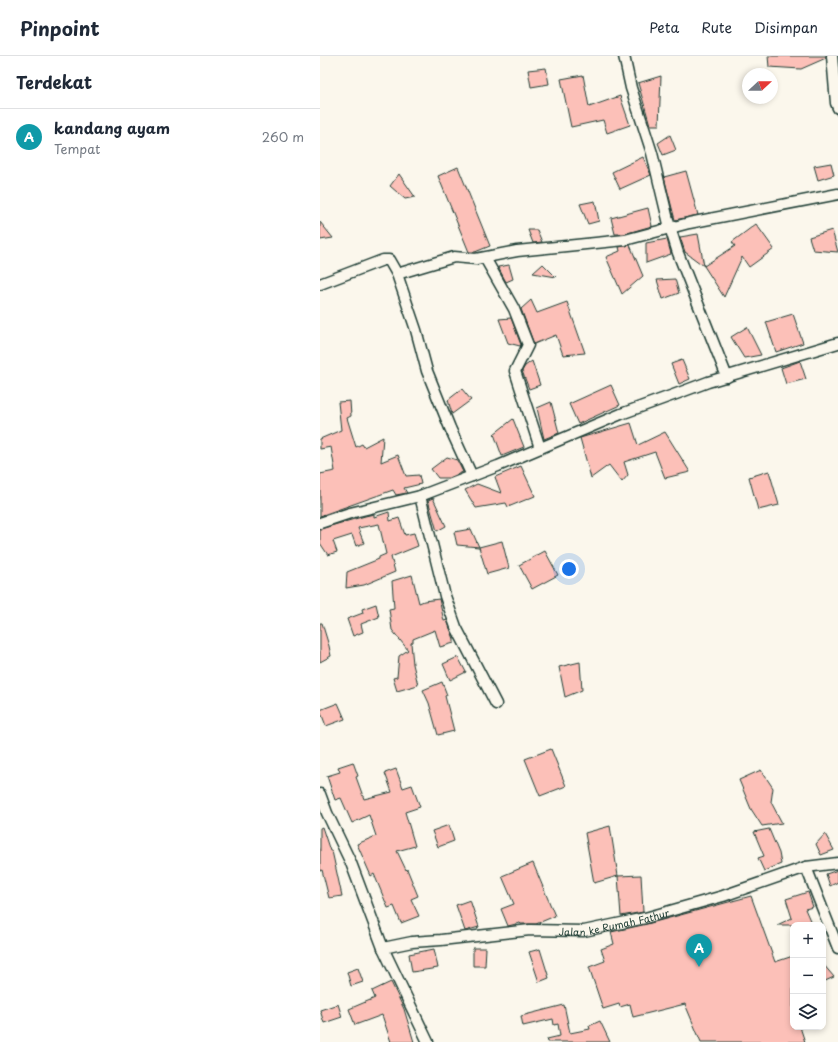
<!DOCTYPE html>
<html lang="id">
<meta charset="utf-8">
<style>
:root{--surface:#fff;--page:#f6f6f7;--text:#1f2937;--muted:#747a83;--line:#e0e1e3;--accent:#ea580c}
body{margin:0;font-family:"Playpen Sans",sans-serif;background:var(--page);color:var(--text)}
.controls{position:absolute;right:12px;bottom:12px;display:grid;overflow:hidden;border-radius:8px;box-shadow:0 2px 6px #0003}
.controls button{width:36px;height:36px;display:grid;place-items:center;padding:0;border:0;border-bottom:1px solid var(--line);background:var(--surface);color:var(--text);font:20px sans-serif}
.compass{position:absolute;left:422px;top:12px;width:36px;height:36px;border-radius:50%;background:var(--surface);box-shadow:0 2px 6px #0003;rotate:68deg}
.you{position:absolute;left:249px;top:513px;width:14px;height:14px;margin:-10px;border:3px solid #fff;border-radius:50%;background:#1a73e8;box-shadow:0 0 0 6px #1a73e833}
.badge{display:grid;place-items:center;width:26px;height:26px;border-radius:50%;background:var(--accent);color:#fff;font-size:13px;font-weight:700}
.pin{position:absolute;translate:-50% -33px;filter:drop-shadow(0 1px 2px #0008)}
.pin::after{content:'';position:absolute;top:21px;width:14px;height:12px;background:inherit;clip-path:polygon(0 0,100% 0,50% 100%)}
.list{margin:0;padding:0;list-style:none}
h2{display:flex;justify-content:space-between;align-items:center;height:52px;margin:0;padding:0 16px;font-size:17px}
h2 small{font-size:13px;font-weight:400;color:var(--muted)}
.list li{display:grid;grid-template-columns:26px 1fr auto;gap:12px;align-items:center;box-sizing:border-box;height:56px;padding:0 16px;border-top:1px solid var(--line)}
.list b{display:block;font-size:15px;white-space:nowrap}
.list p{margin:0;font-size:13px;white-space:nowrap;color:var(--muted)}
.list em{font-size:13px;font-style:normal;color:var(--muted)}
.icon{flex:none;width:22px;height:22px;fill:none;stroke:currentColor;stroke-width:2;stroke-linecap:round;stroke-linejoin:round}
.map{position:relative;flex:none;width:518px;height:986px;overflow:hidden}
header{display:flex;align-items:center;gap:24px;box-sizing:border-box;height:56px;padding:0 20px;background:var(--surface);border-bottom:1px solid var(--line)}
header strong{font-size:19px}
nav{display:flex;gap:22px;margin-inline-start:auto;font-size:14px}
main{display:flex}
aside{flex:1;background:var(--surface)}
.map>svg:first-child{display:block}
.building{fill:#fcc0b8;stroke:#1f3d34}
.lines{fill:none;stroke-linecap:round;stroke-linejoin:round}
.minor-casing{stroke:#1f3d34;stroke-width:13}
.minor{stroke:#fbf7ec;stroke-width:10}
.labels{text-anchor:middle;dominant-baseline:central;stroke-width:3.5;stroke-linejoin:round;paint-order:stroke}
.street-label{font-size:10px;fill:#1f3d34;stroke:#fbf7ec}
</style>
<header>
<strong>Pinpoint</strong>
<nav><a>Peta</a><a>Rute</a><a>Disimpan</a></nav>
</header>
<main>
<aside>
<h2>Terdekat<small></small></h2>
<ul class="list">
<li><span class="badge" style="background:#0f9aa8">A</span><div><b>kandang ayam</b><p>Tempat</p></div><em>260 m</em></li>
</ul>
</aside>
<div class="map">
<svg width="518" height="986" viewBox="0 0 518 986">
<rect width="100%" height="100%" fill="#fbf7ec"/>
<filter id="ink" filterUnits="userSpaceOnUse"><feTurbulence type="fractalNoise" baseFrequency=".025" numOctaves="2"/><feDisplacementMap in="SourceGraphic" scale="8" xChannelSelector="R" yChannelSelector="G"/><feConvolveMatrix kernelMatrix="1 2 1 2 8 2 1 2 1" color-interpolation-filters="sRGB"/></filter>
<g filter="url(#ink)">
<g class="building">
<polygon points="448,0 506,0 506,2 481,13 449,11"/>
<polygon points="226,12 229,28 211,31 208,14"/>
<polygon points="263,19 269,51 300,40 310,69 287,77 283,64 251,71 241,23"/>
<polygon points="341,20 339,69 330,69 318,27"/>
<polygon points="350,79 356,94 343,99 338,87"/>
<polygon points="323,101 331,119 300,133 292,116"/>
<polygon points="511,107 514,119 498,124 494,110"/>
<polygon points="138,111 170,190 155,196 149,196 118,120"/>
<polygon points="366,115 378,159 355,164 344,121"/>
<polygon points="79,118 95,141 85,143 70,130"/>
<polygon points="275,145 279,165 268,168 260,148"/>
<polygon points="328,152 332,170 304,178 295,178 291,162"/>
<polygon points="0,166 13,182 0,184"/>
<polygon points="436,168 454,193 429,211 422,201 404,241 384,210 415,190 412,186"/>
<polygon points="208,174 217,174 222,186 213,187"/>
<polygon points="512,174 518,196 493,194 489,181"/>
<polygon points="378,178 384,210 365,196 360,181"/>
<polygon points="347,183 351,198 326,207 326,187"/>
<polygon points="310,189 323,220 302,238 286,201 300,195 299,191"/>
<polygon points="223,208 236,221 213,217"/>
<polygon points="189,209 193,223 186,226 178,211"/>
<polygon points="355,223 359,237 343,243 337,224"/>
<polygon points="211,244 217,257 247,246 265,297 243,299 236,279 214,288 201,253"/>
<polygon points="473,258 483,287 456,296 446,266"/>
<polygon points="191,262 201,289 200,290 188,287 179,263"/>
<polygon points="427,271 441,299 424,302 411,281"/>
<polygon points="362,304 370,323 359,328 351,308"/>
<polygon points="212,305 220,329 209,333 202,315 205,310"/>
<polygon points="480,305 486,323 466,328 461,312"/>
<polygon points="291,329 300,349 258,368 249,348"/>
<polygon points="142,333 151,344 132,358 128,344"/>
<polygon points="30,345 31,360 27,362 36,391 42,388 44,391 63,381 61,406 78,399 86,420 99,419 101,428 84,432 87,437 76,439 73,434 0,460 0,418 15,415 11,391 0,393 0,383 21,374 18,346"/>
<polygon points="231,346 239,377 224,383 217,352"/>
<polygon points="193,363 204,391 182,400 174,378"/>
<polygon points="311,367 318,389 345,376 370,416 345,422 335,396 304,406 308,419 302,426 289,409 271,422 260,382"/>
<polygon points="127,401 137,404 143,416 129,422 118,422 111,413"/>
<polygon points="201,410 215,440 188,451 186,447 156,452 145,434 157,428 181,437 175,421"/>
<polygon points="449,415 459,449 438,454 429,421"/>
<polygon points="113,442 126,470 117,475 108,444"/>
<polygon points="69,456 70,465 79,462 85,479 94,477 98,490 71,501 75,516 44,529 26,532 27,516 59,503 59,501 66,498 59,468 38,472 44,487 36,490 32,479 13,485 17,496 8,499 0,487 0,473 45,460 54,458 54,461"/>
<polygon points="151,473 159,491 137,489 134,476"/>
<polygon points="182,485 189,512 167,518 159,491"/>
<polygon points="225,495 238,519 212,533 199,509"/>
<polygon points="92,519 99,547 104,545 119,543 124,565 127,564 134,583 134,587 120,591 115,574 93,583 93,586 91,587 93,608 98,629 77,635 73,622 77,621 79,600 88,594 72,574 69,553 74,552 72,525"/>
<polygon points="56,548 59,561 41,568 43,576 33,580 27,563 43,557 42,553"/>
<polygon points="0,567 2,567 9,590 11,600 0,606"/>
<polygon points="138,601 146,616 130,624 123,608"/>
<polygon points="260,606 262,634 245,641 239,611"/>
<polygon points="122,626 127,639 125,640 134,675 118,679 109,647 103,634"/>
<polygon points="18,647 25,663 6,670 0,654"/>
<polygon points="231,693 246,730 220,740 205,703"/>
<polygon points="33,706 38,720 36,721 44,743 72,736 65,717 76,713 83,732 92,729 100,751 85,756 95,790 77,795 86,814 87,813 98,840 91,843 99,860 81,867 74,850 68,852 54,818 51,820 37,788 56,780 49,759 32,767 21,742 15,744 7,720 20,716 18,711"/>
<polygon points="441,714 453,732 451,746 462,767 442,770 431,753 419,724"/>
<polygon points="129,769 134,785 118,791 112,775"/>
<polygon points="290,770 298,820 274,827 265,777"/>
<polygon points="2,771 10,795 12,795 22,840 9,842 2,814 0,815 0,772"/>
<polygon points="449,773 459,797 461,808 444,815 438,802 444,800 434,776"/>
<polygon points="505,778 514,794 501,799 496,788"/>
<polygon points="213,807 235,860 216,868 201,868 200,867 188,870 181,853 194,848 182,820"/>
<polygon points="518,814 518,826 510,830 506,818"/>
<polygon points="321,819 323,856 301,860 298,820"/>
<polygon points="488,836 493,851 485,853 492,869 457,869 472,862 466,843"/>
<polygon points="431,840 455,906 473,900 473,971 480,971 485,986 381,986 365,948 313,961 310,948 300,951 299,948 283,953 269,911 285,905 281,893 294,888 291,876 327,868"/>
<polygon points="150,844 159,871 145,875 136,849"/>
<polygon points="153,892 166,892 165,910 153,910"/>
<polygon points="114,893 118,912 92,916 89,898"/>
<polygon points="220,893 229,922 219,926 209,896"/>
<polygon points="503,908 514,921 503,926"/>
<polygon points="38,912 43,926 31,930 27,916"/>
<polygon points="71,926 84,953 94,986 71,986 62,959 35,969 29,953 55,942 52,935"/>
<polygon points="18,948 22,961 4,967 0,954"/>
<polygon points="244,949 250,977 270,973 269,970 280,965 290,986 228,986 227,983 240,980 238,968 234,969 233,963 203,970 201,960"/>
</g>
<g class="lines">
<defs>
<g id="minor">
<polyline points="304,0 311,32 332,97 349,168 358,197 407,321"/>
<polyline points="512,0 516,47 518,52"/>
<polyline points="165,202 194,253 208,289 195,315 220,392"/>
<polyline points="77,218 134,201 156,203 197,195 305,184 369,167 518,138"/>
<polyline points="0,228 63,204 69,204 77,218 96,274 107,315 130,372 152,420"/>
<polyline points="100,440 125,540 136,571 176,648"/>
<polyline points="0,467 30,457 100,440 178,410 301,358 356,338 388,326 518,287"/>
<polyline points="0,738 7,757 31,807 63,892 108,986"/>
<polyline points="486,811 518,892"/>
<path id="s1" d="M 63,892 L 92,886 L 121,884 L 210,874 L 264,875 L 325,862 L 403,840 L 486,811 L 518,807"/>
</g>
</defs>
<use href="#minor" class="minor-casing"/>
<use href="#minor" class="minor"/>
</g>
</g>
<g class="labels">
<g class="street-label">
<text stroke="none"><textPath href="#s1" startOffset="233">Jalan ke Rumah Fathur</textPath></text>
</g>
</g>
</svg>
<div class="controls">
<button>+</button>
<button>−</button>
<button><svg class="icon" aria-label="layers" viewBox="0 0 24 24"><path d="M12 4l9 5-9 5-9-5zM3 14l9 5 9-5"/></svg></button>
</div>
<svg class="compass" viewBox="-18 -18 36 36"><path d="M0-13l5 13h-10z" fill="#e53935"/><path d="M0 13l5-13h-10z" fill="#747a83"/></svg>
<div class="you"></div>
<div class="pin badge" style="left:379px;top:911px;background:#0f9aa8">A</div>
</div>
</main>
